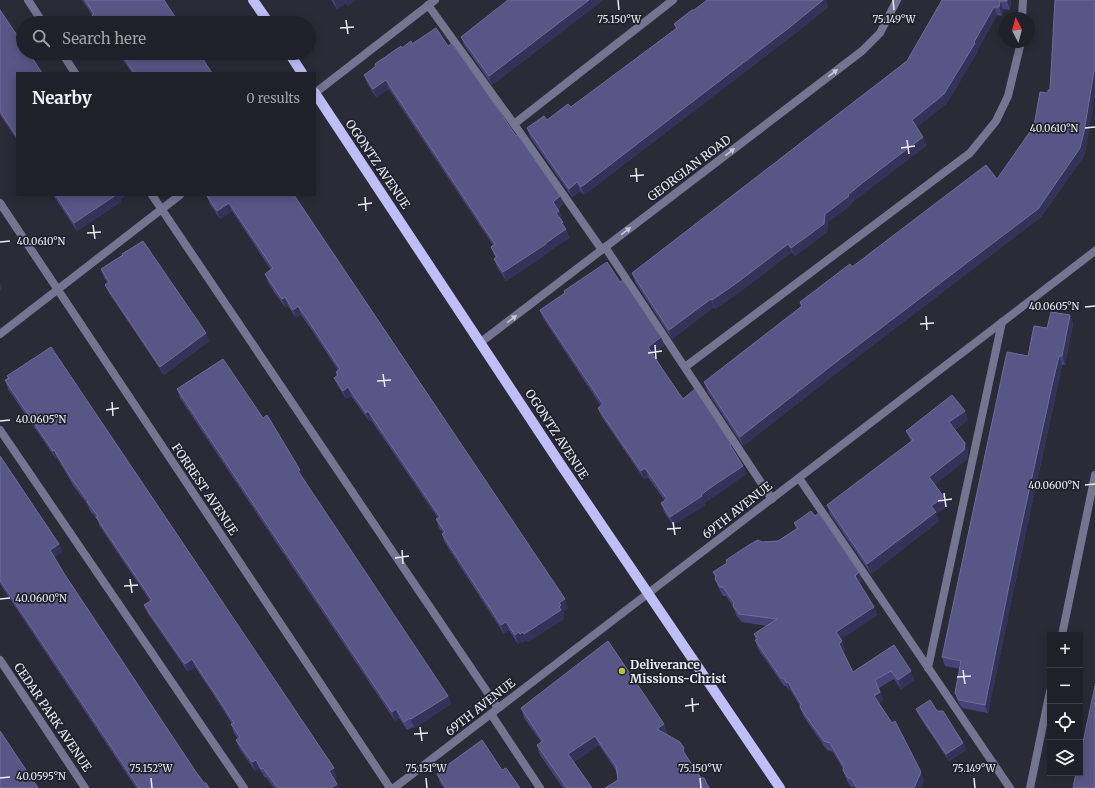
<!DOCTYPE html>
<meta charset="utf-8">
<style>
:root{--surface:#20202a;--page:#282832;--text:#f1f3f6;--muted:#a2a3a8;--line:#3d3e47}
body{margin:0;font-family:Merriweather,serif;background:var(--page);color:var(--text)}
.controls{position:absolute;right:12px;bottom:12px;display:grid;overflow:hidden;border-radius:0px;box-shadow:0 2px 10px #0003}
.controls button{width:36px;height:36px;display:grid;place-items:center;padding:0;border:0;border-bottom:1px solid var(--line);background:var(--surface);color:var(--text);font:20px sans-serif}
.compass{position:absolute;left:999px;top:12px;width:36px;height:36px;border-radius:50%;background:var(--surface);box-shadow:0 2px 10px #0003;rotate:354deg}
.list{margin:0;padding:0;list-style:none}
h2{display:flex;justify-content:space-between;align-items:center;height:52px;margin:0;padding:0 16px;font-size:17px}
h2 small{font-size:13px;font-weight:400;color:var(--muted)}
.icon{flex:none;width:22px;height:22px;fill:none;stroke:currentColor;stroke-width:2;stroke-linecap:round;stroke-linejoin:round}
.map{position:relative;flex:none;width:1095px;height:788px;overflow:hidden}
.search{position:absolute;background:var(--surface);box-shadow:0 2px 10px #0003;left:16px;top:16px;width:300px;height:44px;display:flex;align-items:center;gap:10px;box-sizing:border-box;padding:0 14px;border-radius:22px;color:var(--muted);font-size:15px}
.panel{position:absolute;background:var(--surface);box-shadow:0 2px 10px #0003;left:16px;top:72px;width:300px;height:124px;border-radius:0px}
.map>svg:first-child{display:block}
.lines{fill:none;stroke-linecap:round;stroke-linejoin:round}
.service{stroke:#757592;stroke-width:8}
.minor{stroke:#757592;stroke-width:8}
.tertiary{stroke:#757592;stroke-width:8}
.primary{stroke:#bfbef9;stroke-width:10}
.wall{fill:#474379}
.shaded-wall{fill:#35325a}
.building{fill:#595586;stroke:#706c98}
.oneway{fill:#c8c8d7}
.ticks{fill:none;stroke:#ebebf4;stroke-width:1.5}
.poi-dot{fill:#bcc044;stroke:#21212e;stroke-width:1.5}
.labels{text-anchor:middle;dominant-baseline:central;stroke-width:3.5;stroke-linejoin:round;paint-order:stroke}
.street-label{font-size:12px;fill:#ebebf4;stroke:#21212e}
.poi-label{font-size:12px;font-weight:bold;fill:#ebebf4;stroke:#21212e;text-anchor:start}
.ticks-label{font-size:10px;text-anchor:middle;fill:#ebebf4;stroke:#21212e;stroke-width:3.5;stroke-linejoin:round;paint-order:stroke}
</style>
<div class="map">
<svg width="1095" height="788" viewBox="0 0 1095 788">
<rect width="100%" height="100%" fill="#2b2b38"/>
<g class="lines">
<g class="service">
<polyline points="28,0 43,23"/>
<polyline points="428,5 514,124 673,0"/>
<polyline points="1022,18 1023,0"/>
<polyline points="62,53 75,73"/>
<polyline points="514,124 602,250"/>
<polyline points="152,195 498,708"/>
<polyline points="605,247 772,499"/>
<polyline points="685,367 970,153 996,121 1008,96 1021,42"/>
<polyline points="0,430 244,788"/>
<polyline points="799,478 1010,788"/>
<polyline points="928,668 1002,322"/>
<polyline points="491,714 540,788"/>
</g>
<g class="minor">
<polyline points="315,93 435,0"/>
<polyline points="0,203 390,788"/>
<polyline points="0,334 180,195"/>
<polyline points="481,342 862,51 880,33 897,0"/>
<polyline points="0,660 85,788"/>
<polyline points="394,788 1095,251"/>
</g>
<g class="tertiary">
<polyline points="1062,635 1095,475"/>
<polyline points="1030,788 1050,691"/>
</g>
<g class="primary">
<polyline points="253,0 269,23"/>
<polyline points="289,53 302,73"/>
<polyline points="315,93 561,465 780,788"/>
</g>
</g>
<g class="wall">
<polygon points="82,0 164,0 179,23 95,23 93,16"/>
<polygon points="331,0 356,0 348,6 346,3 337,9"/>
<polygon points="508,0 603,0 492,85 464,45 461,37"/>
<polygon points="826,0 828,7 793,35 584,195 580,191 572,197 530,137 527,128 547,120 571,107 676,29 674,24 694,10"/>
<polygon points="942,0 1011,0 1010,10 1003,9 1002,16 997,15 978,49 978,51 947,103 917,127 927,145 864,193 851,203 852,204 828,222 827,232 795,256 792,252 741,291 715,309 714,307 672,339 635,282 632,273 907,61"/>
<polygon points="1095,0 1095,94 1087,141 1084,156 1041,217 843,368 743,446 707,391 704,382 801,307 800,302 852,267 997,179 1034,126 1048,93"/>
<polygon points="0,10 17,73 17,140 0,115"/>
<polygon points="412,44 448,46 560,196 563,204 558,209 562,219 561,220 563,222 569,238 549,251 549,252 506,281 497,267 494,259 495,258 494,255 491,247 493,245 389,89 376,97 367,83 364,75 376,67 375,64 402,48"/>
<polygon points="118,53 199,53 212,73 132,73"/>
<polygon points="53,195 126,195 121,199 121,202 77,231"/>
<polygon points="294,195 568,608 563,611 564,614 563,615 564,619 527,642 526,640 523,643 522,641 518,644 509,630 504,634 445,543 442,534 443,533 439,528 436,519 438,518 371,420 369,421 351,396 346,399 338,386 334,378 337,376 336,372 338,370 311,329 301,315 296,318 288,306 285,307 274,292 268,282 265,274 271,270 232,211 220,219 210,204 207,196"/>
<polygon points="122,254 209,341 164,375 109,293 105,285 108,283 104,278 101,269 122,255"/>
<polygon points="620,282 661,337 664,346 652,354 683,399 734,452 743,466 746,474 713,497 704,503 705,505 673,525 664,512 661,503 665,501 648,477 644,479 601,416 598,408 601,406 543,318 540,310 564,294 564,291"/>
<polygon points="1070,315 1073,324 1065,365 1062,365 1057,389 1022,550 988,713 962,708 958,702 955,693 960,669 945,666 942,657 1047,328"/>
<polygon points="7,376 337,777 334,779 337,784 339,788 274,788 266,777 265,778 259,768 255,771 239,748 236,740 238,739 234,733 231,724 232,724 213,694 195,667 188,672 148,614 144,605 150,601 113,546 99,525 98,520 90,511 88,505 74,487 57,458 56,459 8,389 5,380 8,378"/>
<polygon points="177,389 303,478 448,696 451,704 414,728 413,727 407,730 399,718 395,721 180,398"/>
<polygon points="968,420 955,430 965,443 968,452 967,459 935,484 947,506 936,514 939,521 871,574 830,514 827,505 911,442 906,431"/>
<polygon points="0,456 59,544 62,552 54,557 65,575 196,772 204,783 209,788 136,788 0,584"/>
<polygon points="794,523 862,581 859,583 874,607 877,615 841,639 845,650 843,652 853,672 894,645 914,680 901,689 894,679 879,688 883,700 879,703 924,780 921,788 855,788 854,787 851,787 846,779 843,770 843,769 833,752 827,750 806,720 803,715 800,707 800,706 791,691 790,691 786,686 784,686 758,649 755,640 756,640 754,634 767,626 742,622 736,615 733,606 726,596 723,596 718,587 713,572 727,563 726,560 762,542 778,541 796,529"/>
<polygon points="521,708 664,724 667,733 666,734 687,757 618,780 617,772 599,745 574,762 592,788 563,788 540,755 537,745 541,742 524,718"/>
<polygon points="916,709 937,711 963,743 966,750 949,761 919,716"/>
<polygon points="442,769 502,770 520,788 444,788 440,783 437,774 443,770"/>
</g>
<g class="shaded-wall">
<polygon points="334,0 345,0 346,3 337,9"/>
<polygon points="345,0 356,0 348,6"/>
<polygon points="589,0 603,0 492,85 489,76"/>
<polygon points="823,0 826,0 828,7 793,35 584,195 581,187"/>
<polygon points="1007,0 1011,0 1010,10 1007,1"/>
<polygon points="1000,1 1003,9 1002,16 999,7"/>
<polygon points="994,7 997,15 978,49 978,51 947,103 915,129 912,120 974,42"/>
<polygon points="1094,71 1095,73 1095,94 1087,141 1084,156 1041,217 843,368 743,446 740,437 840,359"/>
<polygon points="386,80 389,89 376,97 373,89"/>
<polygon points="923,137 927,145 864,193 851,203 852,204 828,222 827,232 795,256 791,248 825,214 861,184"/>
<polygon points="577,182 580,191 572,197 569,189"/>
<polygon points="116,195 126,195 121,199 121,202 77,231 74,223"/>
<polygon points="560,196 563,204 556,210 553,202"/>
<polygon points="229,203 232,211 220,219 217,211"/>
<polygon points="559,211 562,219 559,221 556,213"/>
<polygon points="566,229 569,238 549,251 549,252 506,281 503,272"/>
<polygon points="788,244 792,252 741,291 715,309 712,300"/>
<polygon points="0,283 2,289 0,291"/>
<polygon points="285,297 288,306 285,307 282,299"/>
<polygon points="711,299 714,307 672,339 669,330"/>
<polygon points="298,306 301,315 296,318 293,310"/>
<polygon points="1070,315 1073,324 1065,365 1062,356"/>
<polygon points="206,333 209,341 164,375 160,367"/>
<polygon points="661,337 664,346 651,356 648,347"/>
<polygon points="1059,356 1062,365 1022,550 988,713 985,705 1018,541"/>
<polygon points="348,387 351,396 346,399 343,391"/>
<polygon points="368,411 371,420 369,421 366,413"/>
<polygon points="965,411 968,420 953,432 949,422"/>
<polygon points="965,443 968,452 967,459 932,486 929,477"/>
<polygon points="731,444 735,452 730,445"/>
<polygon points="54,450 57,458 56,459 53,451"/>
<polygon points="743,466 746,474 713,497 704,503 705,505 673,525 670,517 710,488"/>
<polygon points="645,468 648,477 644,479 641,471"/>
<polygon points="300,470 303,478 298,471"/>
<polygon points="944,497 947,506 936,514 939,521 871,574 867,564 931,506"/>
<polygon points="59,544 62,552 53,558 50,550"/>
<polygon points="859,572 862,581 858,584 855,576"/>
<polygon points="565,599 568,608 563,611 564,614 563,615 564,619 527,642 524,634 559,607 559,603"/>
<polygon points="874,607 877,615 839,641 836,632"/>
<polygon points="506,622 509,630 504,634 501,625"/>
<polygon points="519,632 522,641 518,644 515,635"/>
<polygon points="523,632 526,640 523,643 520,634"/>
<polygon points="842,641 845,650 842,652 839,644"/>
<polygon points="192,659 195,667 188,672 185,664"/>
<polygon points="911,671 914,680 901,689 898,680"/>
<polygon points="788,682 791,691 790,691 787,683"/>
<polygon points="880,692 883,700 877,705 874,696"/>
<polygon points="448,696 451,704 414,728 411,719"/>
<polygon points="396,709 399,718 395,721 392,712"/>
<polygon points="664,724 667,733 660,739 657,729"/>
<polygon points="595,736 599,745 572,763 568,754"/>
<polygon points="963,743 966,750 949,761 946,754"/>
<polygon points="684,748 687,757 687,761 683,751"/>
<polygon points="256,760 259,768 255,771 252,762"/>
<polygon points="334,768 337,777 332,780 329,771"/>
<polygon points="921,772 924,780 921,788 914,788"/>
<polygon points="337,784 339,788 331,788"/>
</g>
<g class="building">
<polygon points="85,0 164,0 179,23 98,23 92,15 94,14"/>
<polygon points="508,0 589,0 489,76 461,37"/>
<polygon points="707,0 823,0 790,27 581,187 577,182 569,189 527,128 544,116 547,120 568,104 571,107 677,28 674,24 692,10 694,10"/>
<polygon points="942,0 1007,0 1007,1 1000,1 999,7 994,7 974,42 975,43 944,94 912,120 923,137 861,184 848,195 849,196 825,214 824,224 791,248 788,244 738,282 712,300 711,299 669,330 632,273 907,61"/>
<polygon points="1055,0 1095,0 1095,71 1094,71 1084,132 1080,148 1038,209 840,359 740,437 704,382 802,306 800,302 850,264 852,267 986,165 997,179 1034,126 1040,92 1048,93 1048,90 1050,90"/>
<polygon points="0,10 23,44 23,53 29,53 42,73 17,73 17,137 0,111"/>
<polygon points="436,28 448,46 452,43 480,83 516,136 518,135 560,196 553,202 559,211 556,213 563,222 561,223 566,229 546,243 546,244 503,272 494,259 497,257 491,247 495,244 386,80 373,89 364,75 376,66 375,64 401,46 402,48 411,41 412,44"/>
<polygon points="121,53 199,53 212,73 134,73"/>
<polygon points="56,195 116,195 74,223"/>
<polygon points="208,195 294,195 555,584 565,599 559,603 561,605 559,607 561,610 524,634 523,632 520,634 519,632 515,635 506,622 501,625 442,534 445,532 436,519 440,517 368,411 366,413 348,387 343,391 334,378 338,375 336,372 340,369 308,320 298,306 293,310 285,297 282,299 271,283 265,274 273,268 229,203 217,211 207,196"/>
<polygon points="143,241 206,333 160,367 105,285 109,282 101,269 123,255 122,254"/>
<polygon points="607,262 620,282 623,280 661,337 648,347 667,376 683,399 695,389 731,444 730,445 743,466 710,488 701,495 702,496 670,517 661,503 667,499 645,468 641,471 598,408 603,404 540,310 565,293 564,291"/>
<polygon points="1051,312 1070,315 1062,356 1059,356 1053,381 1018,541 985,705 959,700 955,693 961,661 942,657 1007,352 1028,356 1034,326 1047,328"/>
<polygon points="51,347 334,768 329,771 337,784 331,788 278,788 263,768 261,769 256,760 252,762 236,740 240,737 231,724 234,723 210,686 192,659 185,664 144,605 152,600 110,538 96,517 98,516 87,502 88,501 71,478 54,450 53,451 5,380 9,378 7,376"/>
<polygon points="223,359 263,418 267,415 300,470 298,471 448,696 411,719 410,718 404,722 396,709 392,712 177,389"/>
<polygon points="952,395 965,411 949,422 965,443 964,450 929,477 944,497 931,506 936,512 867,564 827,505 913,440 906,431"/>
<polygon points="0,456 59,544 50,550 65,575 196,772 204,783 206,783 209,788 139,788 0,580"/>
<polygon points="811,511 815,516 819,513 859,572 855,576 874,607 836,632 842,641 839,644 853,672 894,645 911,671 898,680 891,671 875,680 880,692 874,696 892,723 895,721 921,772 914,788 857,788 851,778 848,778 843,770 844,767 830,743 824,741 803,712 800,707 801,704 788,682 787,683 783,678 781,678 755,640 758,639 754,634 777,619 739,614 733,606 734,603 723,587 720,587 715,579 716,576 713,572 727,563 726,560 749,545 758,540 762,542 778,541 798,528 794,523"/>
<polygon points="608,641 664,724 657,729 680,742 684,748 683,751 701,778 704,778 709,788 605,788 618,780 616,766 595,736 568,754 592,788 567,788 537,745 543,741 521,708"/>
<polygon points="1095,686 1095,788 1073,788 1076,773 1080,773 1080,756"/>
<polygon points="930,700 937,711 943,711 963,743 946,754 916,709"/>
<polygon points="0,731 38,788 0,788"/>
<polygon points="482,740 502,770 506,768 520,788 446,788 437,774 443,770 442,769"/>
</g>
<defs><path id="oneway-solid" d="M-6-.8H1V-3.2L6.5 0L1 3.2V.8H-6Z"/></defs>
<g class="oneway">
<use href="#oneway-solid" transform="translate(833 73) rotate(-37)"/>
<use href="#oneway-solid" transform="translate(730 152) rotate(-37)"/>
<use href="#oneway-solid" transform="translate(626 231) rotate(-37)"/>
<use href="#oneway-solid" transform="translate(512 319) rotate(-37)"/>
</g>
<path class="ticks" d="M 618,0 L 619,10M 893,0 L 894,10M 346,20 L 348,34M 340,28 L 354,27M 1085,128 L 1095,127M 907,140 L 909,154M 901,148 L 915,146M 636,168 L 637,182M 630,176 L 644,175M 365,197 L 366,211M 358,205 L 372,203M 93,225 L 95,239M 87,233 L 101,232M 0,242 L 10,241M 1085,307 L 1095,306M 926,316 L 927,330M 920,324 L 934,323M 655,345 L 656,359M 648,353 L 662,351M 383,374 L 385,387M 377,381 L 391,380M 112,402 L 113,416M 106,410 L 119,408M 0,421 L 10,420M 1085,485 L 1095,484M 944,493 L 946,507M 938,501 L 952,499M 673,522 L 675,535M 667,529 L 681,528M 402,550 L 403,564M 395,558 L 409,556M 130,579 L 132,593M 124,586 L 138,585M 0,599 L 10,598M 963,670 L 965,684M 957,677 L 971,676M 692,698 L 693,712M 685,706 L 699,704M 420,727 L 422,741M 414,734 L 428,733M 0,778 L 10,777M 151,778 L 152,788M 426,778 L 427,788M 700,778 L 701,788M 974,778 L 975,788"/>
<circle class="poi-dot" cx="622" cy="671" r="4"/>
<g class="labels">
<g class="street-label">
<text transform="translate(378 164) rotate(56)">OGONTZ AVENUE</text>
<text transform="translate(689 168) rotate(-37)">GEORGIAN ROAD</text>
<text transform="translate(557 434) rotate(57)">OGONTZ AVENUE</text>
<text transform="translate(205 489) rotate(56)">FORREST AVENUE</text>
<text transform="translate(737 510) rotate(-38)">69TH AVENUE</text>
<text transform="translate(480 707) rotate(-38)">69TH AVENUE</text>
<text transform="translate(53 717) rotate(56)">CEDAR PARK AVENUE</text>
</g>
<g class="poi-label">
<text x="630" y="664">Deliverance<tspan x="630" dy="14">Missions-Christ</tspan></text>
</g>
</g>
<g class="ticks-label">
<text x="619" y="23">75.150°W</text>
<text x="894" y="23">75.149°W</text>
<text x="1054" y="132">40.0610°N</text>
<text x="41" y="245">40.0610°N</text>
<text x="1054" y="310">40.0605°N</text>
<text x="41" y="423">40.0605°N</text>
<text x="1054" y="489">40.0600°N</text>
<text x="41" y="602">40.0600°N</text>
<text x="151" y="772">75.152°W</text>
<text x="426" y="772">75.151°W</text>
<text x="700" y="772">75.150°W</text>
<text x="974" y="772">75.149°W</text>
<text x="41" y="780">40.0595°N</text>
</g>
</svg>
<div class="controls">
<button>+</button>
<button>−</button>
<button><svg class="icon" aria-label="locate" viewBox="0 0 24 24"><circle cx="12" cy="12" r="6"/><path d="M12 2v4M12 18v4M2 12h4M18 12h4"/></svg></button>
<button><svg class="icon" aria-label="layers" viewBox="0 0 24 24"><path d="M12 4l9 5-9 5-9-5zM3 14l9 5 9-5"/></svg></button>
</div>
<svg class="compass" viewBox="-18 -18 36 36"><path d="M0-13l5 13h-10z" fill="#e53935"/><path d="M0 13l5-13h-10z" fill="#a2a3a8"/></svg>
<div class="search"><svg class="icon" aria-label="search" viewBox="0 0 24 24"><circle cx="10" cy="10" r="6"/><path d="M15 15l6 6"/></svg>Search here</div>
<section class="panel">
<h2>Nearby<small>0 results</small></h2>
<ul class="list">
</ul>
</section>
</div>
